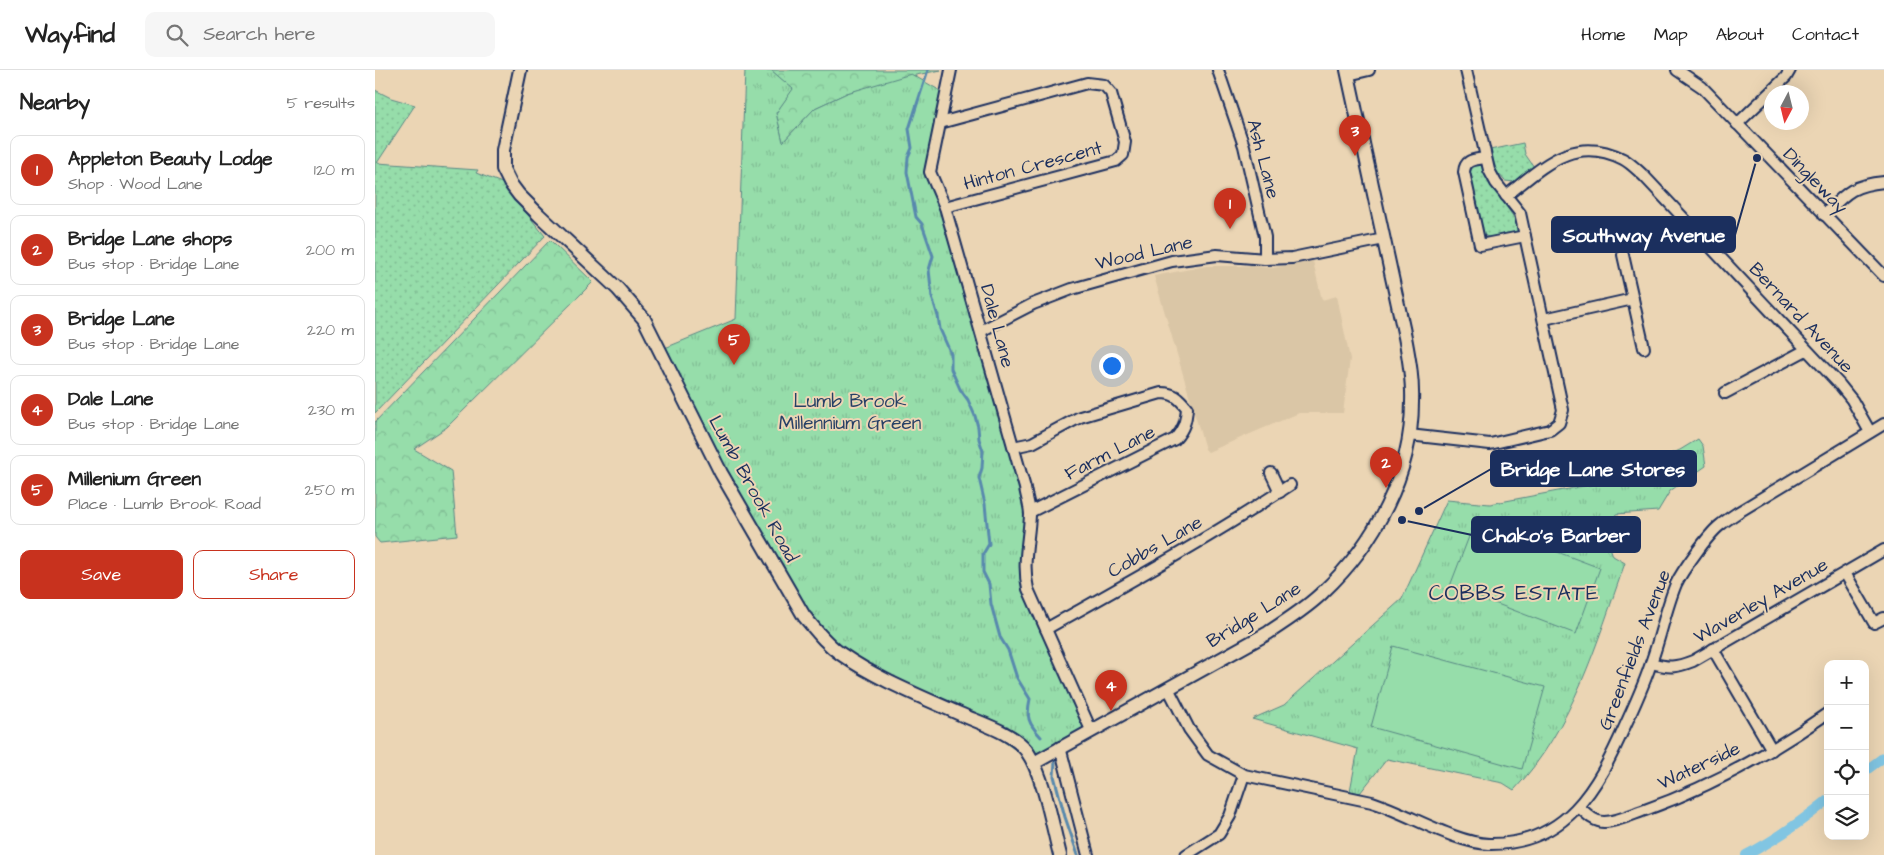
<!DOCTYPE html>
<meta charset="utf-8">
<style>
:root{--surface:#fff;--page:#f6f6f6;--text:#222;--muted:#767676;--line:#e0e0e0;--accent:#c8321e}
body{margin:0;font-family:"Architects Daughter",sans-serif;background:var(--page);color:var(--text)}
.controls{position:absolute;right:15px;bottom:15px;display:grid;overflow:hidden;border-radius:10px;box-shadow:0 5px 20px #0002}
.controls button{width:45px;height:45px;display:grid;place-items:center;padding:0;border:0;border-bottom:1px solid var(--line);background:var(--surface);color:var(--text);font:25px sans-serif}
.compass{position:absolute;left:1389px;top:15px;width:45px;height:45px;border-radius:50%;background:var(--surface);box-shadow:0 5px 20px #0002;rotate:187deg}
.you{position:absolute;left:736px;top:295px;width:18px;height:18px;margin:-12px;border:4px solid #fff;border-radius:50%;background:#1a73e8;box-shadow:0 0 0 8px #1a73e833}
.badge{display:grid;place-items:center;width:32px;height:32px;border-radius:50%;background:var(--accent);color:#fff;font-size:16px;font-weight:700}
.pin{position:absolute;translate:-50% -41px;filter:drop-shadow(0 1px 2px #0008)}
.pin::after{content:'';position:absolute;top:26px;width:18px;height:15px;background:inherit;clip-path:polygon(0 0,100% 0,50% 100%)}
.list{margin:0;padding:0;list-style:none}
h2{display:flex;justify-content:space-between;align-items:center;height:65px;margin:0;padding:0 20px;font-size:21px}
h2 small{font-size:16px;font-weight:400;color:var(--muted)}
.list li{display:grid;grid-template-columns:32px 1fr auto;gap:15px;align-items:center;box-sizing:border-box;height:70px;margin:0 10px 10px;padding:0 10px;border:1px solid var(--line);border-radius:10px}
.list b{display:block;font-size:19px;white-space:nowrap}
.list p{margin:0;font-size:16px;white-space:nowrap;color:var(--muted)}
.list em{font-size:16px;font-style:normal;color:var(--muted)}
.actions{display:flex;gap:10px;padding:15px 20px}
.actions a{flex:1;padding:11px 0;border:1px solid var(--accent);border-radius:10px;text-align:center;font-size:18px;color:var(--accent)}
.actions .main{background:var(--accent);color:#fff}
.icon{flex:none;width:28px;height:28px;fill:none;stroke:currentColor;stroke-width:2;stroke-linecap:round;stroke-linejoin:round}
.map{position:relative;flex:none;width:1509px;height:785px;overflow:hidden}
header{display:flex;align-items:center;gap:30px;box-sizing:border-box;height:70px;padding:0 25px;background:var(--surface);border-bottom:1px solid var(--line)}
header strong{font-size:24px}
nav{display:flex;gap:28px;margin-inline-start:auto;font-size:18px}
.search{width:350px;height:45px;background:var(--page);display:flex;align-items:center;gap:12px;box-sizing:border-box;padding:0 18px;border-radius:10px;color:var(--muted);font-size:19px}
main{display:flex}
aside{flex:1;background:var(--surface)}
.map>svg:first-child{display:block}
.built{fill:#dac6a6}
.grass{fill:url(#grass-dots);stroke:#588684}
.forest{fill:url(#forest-crowns);stroke:#588684}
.park{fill:url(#park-tufts);stroke:#588684}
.garden{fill:#96ddaa;stroke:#588684}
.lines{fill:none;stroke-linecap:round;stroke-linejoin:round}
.stream{stroke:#5889ad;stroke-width:3}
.canal{stroke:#81c5e2;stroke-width:10}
.minor-casing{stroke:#1b2f5e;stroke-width:14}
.tertiary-casing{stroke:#1b2f5e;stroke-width:16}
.minor{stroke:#ebd5b4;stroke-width:10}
.tertiary{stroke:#ebd5b4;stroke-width:12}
.labels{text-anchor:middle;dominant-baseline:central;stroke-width:4;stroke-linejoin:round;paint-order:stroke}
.street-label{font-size:19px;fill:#1b2f5e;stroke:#ebd5b4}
.park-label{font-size:19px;fill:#274066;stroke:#ebd5b4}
.quarter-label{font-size:21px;letter-spacing:1px;fill:#1b2f5e;stroke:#ebd5b4}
.leader{fill:none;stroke:#1b2f5e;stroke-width:2}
.callout-dot{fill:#1b2f5e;stroke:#ebd5b4;stroke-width:2}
.callout{fill:#1b2f5e;stroke:#1b2f5e;stroke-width:2}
.callout-label{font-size:20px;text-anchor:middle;font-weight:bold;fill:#fff}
</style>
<header>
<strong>Wayfind</strong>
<div class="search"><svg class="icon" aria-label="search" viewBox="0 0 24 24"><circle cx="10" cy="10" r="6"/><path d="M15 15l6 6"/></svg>Search here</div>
<nav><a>Home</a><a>Map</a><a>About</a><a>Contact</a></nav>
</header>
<main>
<aside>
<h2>Nearby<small>5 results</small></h2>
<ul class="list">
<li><span class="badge">1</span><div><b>Appleton Beauty Lodge</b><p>Shop · Wood Lane</p></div><em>120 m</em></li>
<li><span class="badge">2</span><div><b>Bridge Lane shops</b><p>Bus stop · Bridge Lane</p></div><em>200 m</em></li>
<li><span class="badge">3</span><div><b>Bridge Lane</b><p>Bus stop · Bridge Lane</p></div><em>220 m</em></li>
<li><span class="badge">4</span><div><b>Dale Lane</b><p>Bus stop · Bridge Lane</p></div><em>230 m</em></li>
<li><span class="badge">5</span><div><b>Millenium Green</b><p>Place · Lumb Brook Road</p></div><em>250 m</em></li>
</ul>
<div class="actions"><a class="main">Save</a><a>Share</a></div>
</aside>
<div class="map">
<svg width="1509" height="785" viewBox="0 0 1509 785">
<defs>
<pattern id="grass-dots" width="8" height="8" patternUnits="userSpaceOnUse" patternTransform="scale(1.25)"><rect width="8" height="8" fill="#96ddaa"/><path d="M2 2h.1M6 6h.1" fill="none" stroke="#81be95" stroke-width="1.8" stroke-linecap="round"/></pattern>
<pattern id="forest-crowns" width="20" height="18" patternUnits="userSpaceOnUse" patternTransform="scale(1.25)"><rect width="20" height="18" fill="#96ddaa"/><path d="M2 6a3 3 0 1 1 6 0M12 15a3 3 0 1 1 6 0" fill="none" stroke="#81be95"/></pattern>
<pattern id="park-tufts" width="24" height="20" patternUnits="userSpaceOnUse" patternTransform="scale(1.25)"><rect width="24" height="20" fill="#96ddaa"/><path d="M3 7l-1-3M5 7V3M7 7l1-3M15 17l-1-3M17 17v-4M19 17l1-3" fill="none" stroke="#81be95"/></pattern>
</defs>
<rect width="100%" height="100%" fill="#ebd5b4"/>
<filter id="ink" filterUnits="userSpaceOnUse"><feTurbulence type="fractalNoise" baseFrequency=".02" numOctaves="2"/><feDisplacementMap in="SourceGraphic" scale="10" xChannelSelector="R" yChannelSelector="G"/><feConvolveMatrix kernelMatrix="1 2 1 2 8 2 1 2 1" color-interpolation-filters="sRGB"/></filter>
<g filter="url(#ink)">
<polygon class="built" points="938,191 947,230 962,226 975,289 968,343 924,343 833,382 830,379 779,206 831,196 877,196 897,198"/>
<g class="grass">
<polygon points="0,20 16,28 40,35 2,93 103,100 101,103 127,113 170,166 0,343"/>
<polygon points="1148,73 1150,84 1159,97 1140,112 1130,111 1122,102 1115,80"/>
<polygon points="1105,93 1114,112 1140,149 1144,159 1142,163 1115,168 1109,165 1095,103 1097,97"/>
</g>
<g class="forest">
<polygon points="396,0 566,0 536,6 472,23 440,38 408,72 401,43 417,19"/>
<polygon points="175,170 218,212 72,357 39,379 76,401 82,465 5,473 0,467 0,352"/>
</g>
<g class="park">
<polygon points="370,0 396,0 418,19 401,43 408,72 440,38 472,23 536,4 571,24 555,102 655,442 650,508 716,660 659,693 598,650 486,597 420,533 346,416 329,371 285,280 361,249"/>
<path d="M 1323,369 L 1328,376 L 1331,396 L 1295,421 L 1283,441 L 1241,444 L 1231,465 L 1238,486 L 1250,493 C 1222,572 1198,658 1139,720 L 1128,713 L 1012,689 L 985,723 L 975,721 L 983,679 L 877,649 L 909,635 L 1027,529 L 1072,430 L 1115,434 L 1225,413 L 1305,380 Z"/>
</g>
<g class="garden">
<polygon points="1100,451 1225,498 1201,564 1075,516"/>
<polygon points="1018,576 1170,617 1147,699 996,657"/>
</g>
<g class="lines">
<g class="stream">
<path d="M 553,0 L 534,59 L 537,78 L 533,87 L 532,102 L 541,147 L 547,154 L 558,186 L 554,200 L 557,227 L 563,246 L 565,259 L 576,284 L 576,299 L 585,319 L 593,330 L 600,346 L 603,357 L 604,369 L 608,381 L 607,398 L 604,408 L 610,434 L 614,474 L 608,484 L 608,502 L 614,514 L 616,534 L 625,567 L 633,580 L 642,608 L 655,629 C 651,647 653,653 666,667"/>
<polyline points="680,691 679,706 690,747 703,785"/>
</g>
<g class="canal">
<polyline points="1490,701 1509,687"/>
<path d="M 1371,785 C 1401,770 1427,751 1453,730"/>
</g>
<defs>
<g id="minor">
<path d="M 576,0 L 555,102 L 570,137 L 650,418 C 651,426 655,436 655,445 C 654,469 647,494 653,519 L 716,660"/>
<polyline points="843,0 869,76 890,167 890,189"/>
<polyline points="1302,0 1327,17 1509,206"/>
<polyline points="973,5 994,0"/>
<polyline points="565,53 712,13 729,15 736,23 750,72 748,85 741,91 570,137"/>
<polyline points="1362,54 1411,7 1415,0"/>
<path d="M 1110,88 C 1099,90 1090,89 1089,102 L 1105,175 L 1150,166"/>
<path d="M 1131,126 C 1168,97 1198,64 1248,89 C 1256,93 1263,101 1269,106 L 1465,315 L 1477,330 L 1495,362"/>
<path d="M 1449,145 C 1471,123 1477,115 1509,112"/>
<polyline points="1248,185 1258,229"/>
<polyline points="1169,249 1258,229 1269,278"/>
<polyline points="606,261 658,234 697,219 797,191 842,185 890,189 917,188 1009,169"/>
<polyline points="1350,323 1431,280"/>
<polyline points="1034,365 1115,374 1175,360 1184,353 1188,340 1145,143 1121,113 1114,100 1091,0"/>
<path d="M 638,377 L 657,373 L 705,347 L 786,323 C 799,323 804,328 812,338 C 811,351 809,359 800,369 L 655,442"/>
<polyline points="896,403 905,422"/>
<polyline points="1470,503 1499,553 1509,548"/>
<path d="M 671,559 C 753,513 836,467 915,415"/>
<polyline points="1338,579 1397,680"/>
<path d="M 1276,593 C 1294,598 1300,598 1318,591 L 1509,480"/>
<path d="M 793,618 L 814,659 L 833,685 L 869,705 L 997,732 C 1032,743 1080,773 1114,774 C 1191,775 1222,719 1250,656 C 1260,634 1270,613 1277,590 C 1286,565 1291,538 1301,514 C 1307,501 1333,465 1344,456 C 1350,451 1356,447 1362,443 L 1509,354"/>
<polyline points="685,677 713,785"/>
<path d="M 1204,737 C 1212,744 1219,752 1229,752 C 1242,752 1258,744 1270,740 C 1335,717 1396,683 1453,643"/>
<polyline points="811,785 844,764 855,746 869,705"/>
</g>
<g id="tertiary">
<path d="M 145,0 L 128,80 L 128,99 L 135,113 L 144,125 L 164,145 L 243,219 L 269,249 L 346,403 L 429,546 C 440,559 451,574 466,584 C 502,609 545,626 585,644 C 605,653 638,663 651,680 C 669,705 677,755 685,785"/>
<path d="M 659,693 L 893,563 C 912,550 932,538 948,522 C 1000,473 1037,404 1037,332 C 1038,310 1034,288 1030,267 L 972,0"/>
</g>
</defs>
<use href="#minor" class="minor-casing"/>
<use href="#tertiary" class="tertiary-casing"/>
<use href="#minor" class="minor"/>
<use href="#tertiary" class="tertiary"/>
</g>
</g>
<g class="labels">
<g class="street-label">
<text transform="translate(888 89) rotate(75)">Ash Lane</text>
<text transform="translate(658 96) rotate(-15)">Hinton Crescent</text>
<text transform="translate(1440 111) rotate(46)">Dingleway</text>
<text transform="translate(769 183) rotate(-13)">Wood Lane</text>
<text transform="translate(1426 248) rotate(47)">Bernard Avenue</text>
<text transform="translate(622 256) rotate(75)">Dale Lane</text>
<text transform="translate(735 383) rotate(-27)">Farm Lane</text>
<text transform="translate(378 419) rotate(61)">Lumb Brook Road</text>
<text transform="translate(780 477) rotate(-30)">Cobbs Lane</text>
<text transform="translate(1386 531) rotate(-30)">Waverley Avenue</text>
<text transform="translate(879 545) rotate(-32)">Bridge Lane</text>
<text transform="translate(1260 580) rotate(-69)">Greenfields Avenue</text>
<text transform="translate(1324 696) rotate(-25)">Waterside</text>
</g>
<g class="park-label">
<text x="475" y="331">Lumb Brook<tspan x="475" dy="22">Millennium Green</tspan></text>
</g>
<g class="quarter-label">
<text x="1139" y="523">COBBS ESTATE</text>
</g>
</g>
<path class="leader" d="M1382 88L1360 165M1044 441L1116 399M1027 450L1097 465"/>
<g class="callout-dot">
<circle cx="1382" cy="88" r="5"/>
<circle cx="1044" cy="441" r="5"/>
<circle cx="1027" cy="450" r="5"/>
</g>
<g class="callout">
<rect x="1177" y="147" width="183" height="35" rx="5"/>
<rect x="1116" y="381" width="205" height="35" rx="5"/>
<rect x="1097" y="447" width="168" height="35" rx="5"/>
</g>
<g class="callout-label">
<text x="1269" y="172">Southway Avenue</text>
<text x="1218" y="406">Bridge Lane Stores</text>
<text x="1181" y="472">Chako's Barber</text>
</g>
</svg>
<div class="controls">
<button>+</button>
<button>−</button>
<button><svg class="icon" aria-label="locate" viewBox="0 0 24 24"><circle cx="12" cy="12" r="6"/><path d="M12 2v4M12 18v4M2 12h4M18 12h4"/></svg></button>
<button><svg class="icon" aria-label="layers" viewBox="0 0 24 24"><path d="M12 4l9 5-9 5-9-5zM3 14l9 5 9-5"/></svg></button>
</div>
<svg class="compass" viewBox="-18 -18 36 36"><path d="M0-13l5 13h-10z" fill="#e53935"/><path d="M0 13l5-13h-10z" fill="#767676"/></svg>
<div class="you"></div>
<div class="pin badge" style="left:855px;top:159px">1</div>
<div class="pin badge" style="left:1011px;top:418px">2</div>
<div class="pin badge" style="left:980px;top:86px">3</div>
<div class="pin badge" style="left:736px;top:641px">4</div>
<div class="pin badge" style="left:359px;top:295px">5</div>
</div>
</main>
